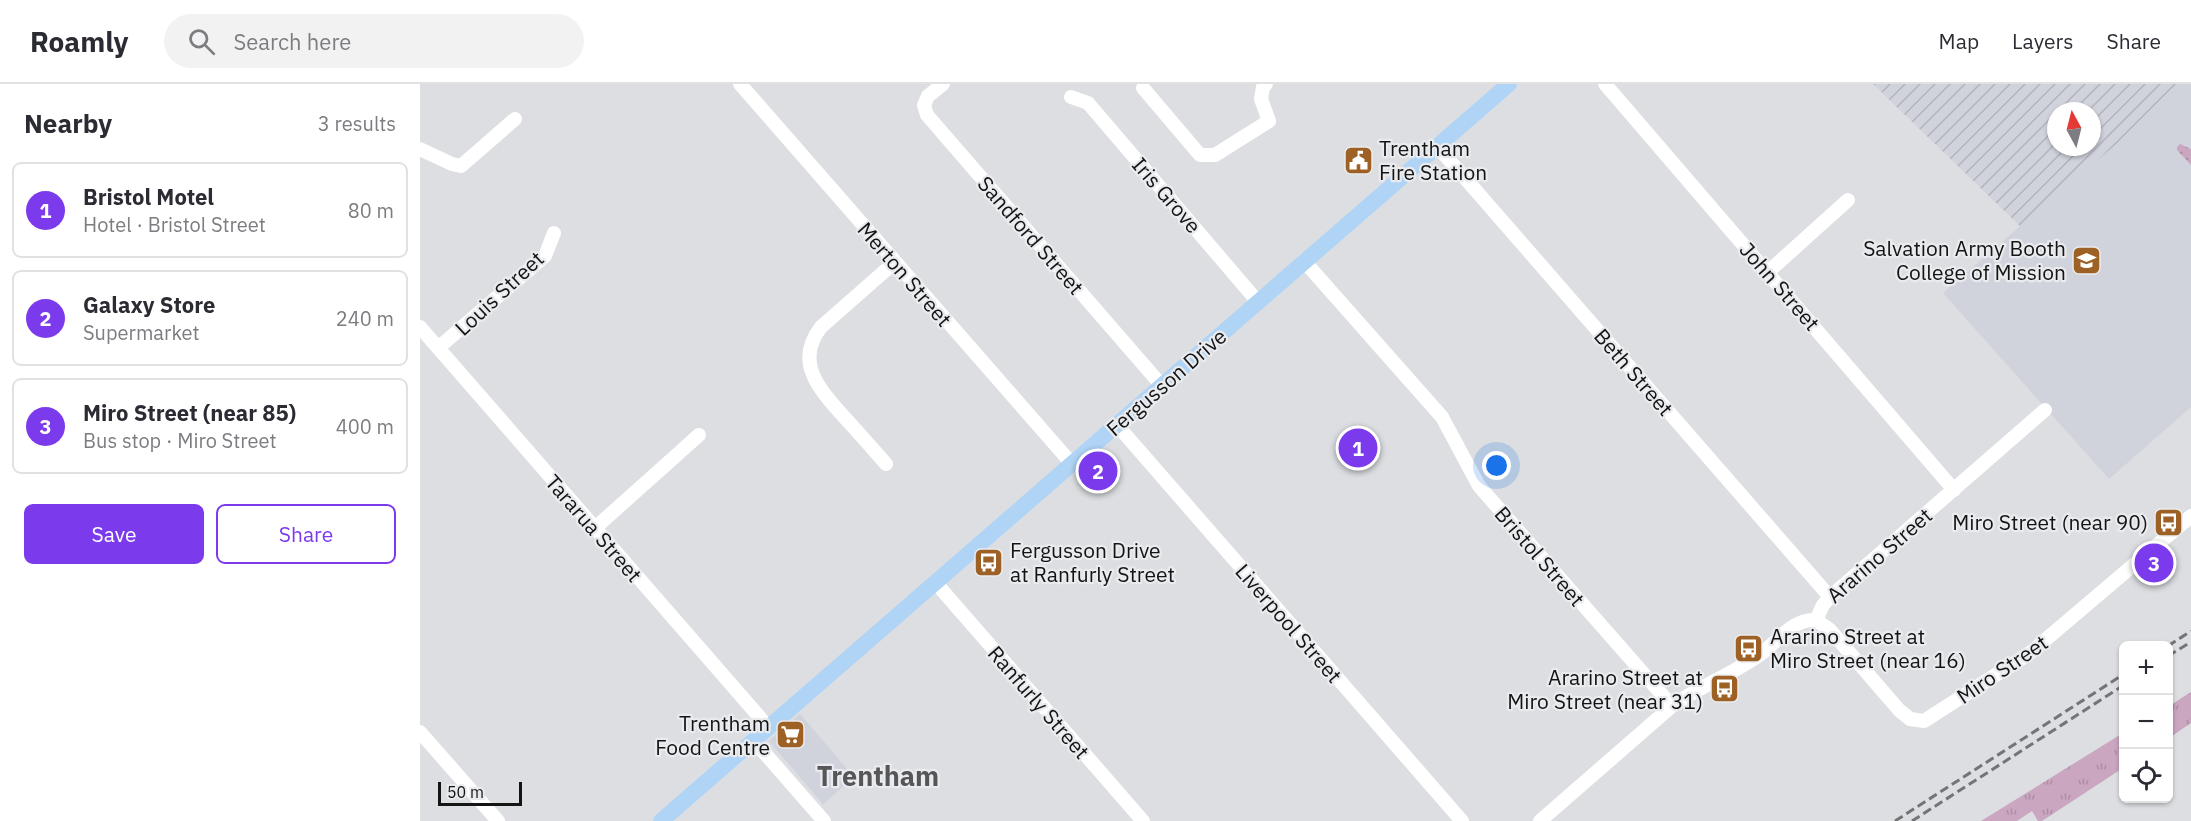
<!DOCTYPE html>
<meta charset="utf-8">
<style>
:root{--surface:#fff;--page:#f2f2f3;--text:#2b2b33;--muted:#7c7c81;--line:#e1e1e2;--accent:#7c3aed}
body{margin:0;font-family:"IBM Plex Sans",sans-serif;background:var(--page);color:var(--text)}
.controls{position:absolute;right:18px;bottom:18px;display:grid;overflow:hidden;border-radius:9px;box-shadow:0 2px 4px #0004}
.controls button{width:54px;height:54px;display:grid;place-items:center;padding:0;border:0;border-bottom:2px solid var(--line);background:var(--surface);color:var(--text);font:30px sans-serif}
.compass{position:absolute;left:1627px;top:18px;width:54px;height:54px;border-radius:50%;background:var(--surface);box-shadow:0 2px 4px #0004;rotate:353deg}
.scale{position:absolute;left:18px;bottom:15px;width:84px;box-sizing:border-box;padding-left:6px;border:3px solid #141415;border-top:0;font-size:16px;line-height:21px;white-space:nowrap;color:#141415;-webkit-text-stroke:4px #eaebee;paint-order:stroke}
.you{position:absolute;left:1077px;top:382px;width:21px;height:21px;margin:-15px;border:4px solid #fff;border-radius:50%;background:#1a73e8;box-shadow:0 0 0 9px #1a73e833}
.badge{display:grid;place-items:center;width:39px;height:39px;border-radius:50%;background:var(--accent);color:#fff;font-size:20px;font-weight:700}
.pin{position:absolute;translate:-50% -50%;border:3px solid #fff;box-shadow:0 2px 6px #0006}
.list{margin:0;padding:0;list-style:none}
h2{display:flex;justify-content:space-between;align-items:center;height:78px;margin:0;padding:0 24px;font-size:26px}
h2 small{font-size:20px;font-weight:400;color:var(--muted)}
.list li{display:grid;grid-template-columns:39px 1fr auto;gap:18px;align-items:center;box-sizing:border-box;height:96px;margin:0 12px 12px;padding:0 12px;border:2px solid var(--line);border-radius:9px}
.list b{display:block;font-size:22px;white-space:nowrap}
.list p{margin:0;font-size:20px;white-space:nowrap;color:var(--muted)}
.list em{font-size:20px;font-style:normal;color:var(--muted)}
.actions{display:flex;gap:12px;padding:18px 24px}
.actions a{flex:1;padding:14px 0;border:2px solid var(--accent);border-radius:9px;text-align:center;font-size:21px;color:var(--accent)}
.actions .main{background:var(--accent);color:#fff}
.icon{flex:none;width:33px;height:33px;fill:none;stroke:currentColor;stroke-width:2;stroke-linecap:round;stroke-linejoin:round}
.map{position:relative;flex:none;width:1771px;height:737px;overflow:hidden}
header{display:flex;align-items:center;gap:36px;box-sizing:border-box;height:84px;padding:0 30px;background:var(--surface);border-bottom:2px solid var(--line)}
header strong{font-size:28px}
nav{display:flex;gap:33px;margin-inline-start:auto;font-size:21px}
.search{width:420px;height:54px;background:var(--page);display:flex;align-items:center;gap:15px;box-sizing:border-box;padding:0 21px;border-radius:33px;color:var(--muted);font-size:22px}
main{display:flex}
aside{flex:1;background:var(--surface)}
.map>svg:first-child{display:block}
.built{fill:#d0d2dc}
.industrial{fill:url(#industrial-furrows);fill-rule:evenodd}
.grass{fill:url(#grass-tufts)}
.park{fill:url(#park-dots)}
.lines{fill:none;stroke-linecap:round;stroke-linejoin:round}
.minor{stroke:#fff;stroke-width:14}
.major{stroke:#b0d4f6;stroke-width:16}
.rail{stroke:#737475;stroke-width:3;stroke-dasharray:9 4.5;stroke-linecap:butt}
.labels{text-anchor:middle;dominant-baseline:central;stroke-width:4.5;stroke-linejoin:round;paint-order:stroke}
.poi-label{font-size:21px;fill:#141415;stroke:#eaebee;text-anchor:end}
.street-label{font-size:21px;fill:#141415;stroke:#eaebee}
.district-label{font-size:27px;font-weight:bold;fill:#565659;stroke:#eaebee}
</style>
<header>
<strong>Roamly</strong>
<div class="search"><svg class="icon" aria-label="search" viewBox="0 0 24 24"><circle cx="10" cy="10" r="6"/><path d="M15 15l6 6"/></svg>Search here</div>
<nav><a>Map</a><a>Layers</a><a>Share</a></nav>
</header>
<main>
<aside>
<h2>Nearby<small>3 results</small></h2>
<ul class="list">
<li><span class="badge">1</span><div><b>Bristol Motel</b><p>Hotel · Bristol Street</p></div><em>80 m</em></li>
<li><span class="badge">2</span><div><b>Galaxy Store</b><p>Supermarket</p></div><em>240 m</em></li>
<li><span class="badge">3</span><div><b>Miro Street (near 85)</b><p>Bus stop · Miro Street</p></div><em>400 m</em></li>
</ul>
<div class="actions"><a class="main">Save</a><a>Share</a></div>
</aside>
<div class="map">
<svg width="1771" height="737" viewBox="0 0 1771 737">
<defs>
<pattern id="industrial-furrows" width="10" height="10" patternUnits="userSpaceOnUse" patternTransform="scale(1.5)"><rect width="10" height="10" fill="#d0d2dc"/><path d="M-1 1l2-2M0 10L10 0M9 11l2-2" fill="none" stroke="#b2b3bc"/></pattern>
<pattern id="grass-tufts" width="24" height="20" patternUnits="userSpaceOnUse" patternTransform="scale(1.5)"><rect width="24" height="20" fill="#caa6c1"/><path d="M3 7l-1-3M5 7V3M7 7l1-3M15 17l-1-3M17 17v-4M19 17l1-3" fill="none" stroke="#ad8ea5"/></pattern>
<pattern id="park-dots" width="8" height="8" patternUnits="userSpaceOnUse" patternTransform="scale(1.5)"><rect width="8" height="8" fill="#caa6c1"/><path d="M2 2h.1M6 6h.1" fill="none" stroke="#ad8ea5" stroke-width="1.8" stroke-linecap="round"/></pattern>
</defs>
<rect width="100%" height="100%" fill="#dddee1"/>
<g class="built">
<polygon points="1765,0 1771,0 1771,323 1689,395 1523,209"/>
<polygon points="380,630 434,693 403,720 349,657"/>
</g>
<path class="industrial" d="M 1453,0 L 1765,0 L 1601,143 ZM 1636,27 L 1672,27 L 1672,63 L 1636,63 Z"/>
<g class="grass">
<polygon points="1771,608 1771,639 1749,654 1749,622"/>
<polygon points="1703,649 1703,684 1622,737 1618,737 1612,727 1597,737 1561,737"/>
</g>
<polygon class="park" points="1760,60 1771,65 1771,81 1757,66 1757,63"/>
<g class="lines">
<g class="minor">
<polyline points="320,0 652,380"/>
<polyline points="523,0 508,12 504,21 507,31 742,302"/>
<polyline points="1185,0 1534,406"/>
<polyline points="723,4 780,71 795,71 849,37 841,15 843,3 846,0"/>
<polyline points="651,13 668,19 838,218"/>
<polyline points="1017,62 1410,513"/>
<polyline points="0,65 32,80 41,82 95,35"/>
<polyline points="884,177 1022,333 1059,402 1252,622"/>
<polyline points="1348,188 1428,116"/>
<polyline points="0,243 349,644"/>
<polyline points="18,264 125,172 134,149"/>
<polyline points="697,341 1042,737"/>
<path d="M 466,380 C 452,364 439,349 425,334 C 401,307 373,279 401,243 L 475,178"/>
<polyline points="175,444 279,351"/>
<polyline points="515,498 723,737"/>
<polyline points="1396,536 1410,546 1479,626 1490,635 1504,637 1610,569 1771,432"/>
<polyline points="1396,536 1403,521 1410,513 1625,326"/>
<polyline points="0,648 78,737"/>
<polyline points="334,657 404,737"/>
<path d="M 1120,737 L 1252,622 C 1279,603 1310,591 1338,572 C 1356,560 1372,534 1396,536"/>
</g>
<polyline class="major" points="241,737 1089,0"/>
<g class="rail">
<polyline points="1748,562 1771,547"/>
<polyline points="1748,572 1771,558"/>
<polyline points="1475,737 1704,590"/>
<polyline points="1492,737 1704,601"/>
</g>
</g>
<defs>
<symbol id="civic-square" viewBox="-11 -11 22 22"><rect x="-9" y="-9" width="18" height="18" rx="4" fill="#9e6125" stroke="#eaebee"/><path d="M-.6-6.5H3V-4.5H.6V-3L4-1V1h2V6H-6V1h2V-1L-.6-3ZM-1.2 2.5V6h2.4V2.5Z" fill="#fff"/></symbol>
<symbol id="university-square" viewBox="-11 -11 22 22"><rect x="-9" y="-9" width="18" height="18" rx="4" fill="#9e6125" stroke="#eaebee"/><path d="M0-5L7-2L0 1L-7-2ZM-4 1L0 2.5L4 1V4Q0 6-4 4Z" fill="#fff"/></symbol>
<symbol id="bus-square" viewBox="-11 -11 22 22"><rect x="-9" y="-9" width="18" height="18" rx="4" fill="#9e6125" stroke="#eaebee"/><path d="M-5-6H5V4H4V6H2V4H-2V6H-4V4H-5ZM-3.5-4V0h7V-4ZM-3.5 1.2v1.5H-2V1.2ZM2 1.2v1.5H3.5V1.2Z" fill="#fff"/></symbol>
<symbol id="supermarket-square" viewBox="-11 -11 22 22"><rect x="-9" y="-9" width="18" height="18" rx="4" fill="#9e6125" stroke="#eaebee"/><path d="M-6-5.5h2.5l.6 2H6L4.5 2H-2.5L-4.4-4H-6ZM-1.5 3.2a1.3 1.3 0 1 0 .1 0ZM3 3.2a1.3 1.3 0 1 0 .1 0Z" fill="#fff"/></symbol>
</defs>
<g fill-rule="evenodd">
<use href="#civic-square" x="922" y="60" width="33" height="33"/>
<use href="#university-square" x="1650" y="160" width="33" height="33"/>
<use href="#bus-square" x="1732" y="422" width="33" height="33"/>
<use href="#bus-square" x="552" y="462" width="33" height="33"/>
<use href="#bus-square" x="1312" y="548" width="33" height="33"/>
<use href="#bus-square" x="1288" y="588" width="33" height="33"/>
<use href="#supermarket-square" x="354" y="634" width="33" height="33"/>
</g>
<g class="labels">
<g class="poi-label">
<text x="959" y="64" text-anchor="start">Trentham<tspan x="959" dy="24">Fire Station</tspan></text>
<text x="1646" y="164">Salvation Army Booth<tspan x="1646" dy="24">College of Mission</tspan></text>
<text x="1728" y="438">Miro Street (near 90)</text>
<text x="590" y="466" text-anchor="start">Fergusson Drive<tspan x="590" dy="24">at Ranfurly Street</tspan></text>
<text x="1350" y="552" text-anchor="start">Ararino Street at<tspan x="1350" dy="24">Miro Street (near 16)</tspan></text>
<text x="1283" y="593">Ararino Street at<tspan x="1283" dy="24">Miro Street (near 31)</tspan></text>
<text x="350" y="639">Trentham<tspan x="350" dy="24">Food Centre</tspan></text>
</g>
<g class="street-label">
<text transform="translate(747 111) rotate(49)">Iris Grove</text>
<text transform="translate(611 151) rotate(49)">Sandford Street</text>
<text transform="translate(485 190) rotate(49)">Merton Street</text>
<text transform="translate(1360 202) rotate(49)">John Street</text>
<text transform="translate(79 209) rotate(-43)">Louis Street</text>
<text transform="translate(1214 288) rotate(49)">Beth Street</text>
<text transform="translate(746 298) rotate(-41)">Fergusson Drive</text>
<text transform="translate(174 444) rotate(49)">Tararua Street</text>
<text transform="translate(1459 471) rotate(-41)">Ararino Street</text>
<text transform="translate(1120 472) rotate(49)">Bristol Street</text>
<text transform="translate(869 539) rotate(49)">Liverpool Street</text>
<text transform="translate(1582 585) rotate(-34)">Miro Street</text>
<text transform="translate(619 618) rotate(49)">Ranfurly Street</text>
</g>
<g class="district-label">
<text x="458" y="691">Trentham</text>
</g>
</g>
</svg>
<div class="controls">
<button>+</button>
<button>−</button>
<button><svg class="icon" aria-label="locate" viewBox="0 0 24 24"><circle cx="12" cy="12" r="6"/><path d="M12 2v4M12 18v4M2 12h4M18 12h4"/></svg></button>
</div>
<svg class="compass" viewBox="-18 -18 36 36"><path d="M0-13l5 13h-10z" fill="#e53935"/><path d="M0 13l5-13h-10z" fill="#7c7c81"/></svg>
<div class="scale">50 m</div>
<div class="you"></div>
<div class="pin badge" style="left:938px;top:364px">1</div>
<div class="pin badge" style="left:678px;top:387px">2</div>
<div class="pin badge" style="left:1734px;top:479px">3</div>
</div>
</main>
